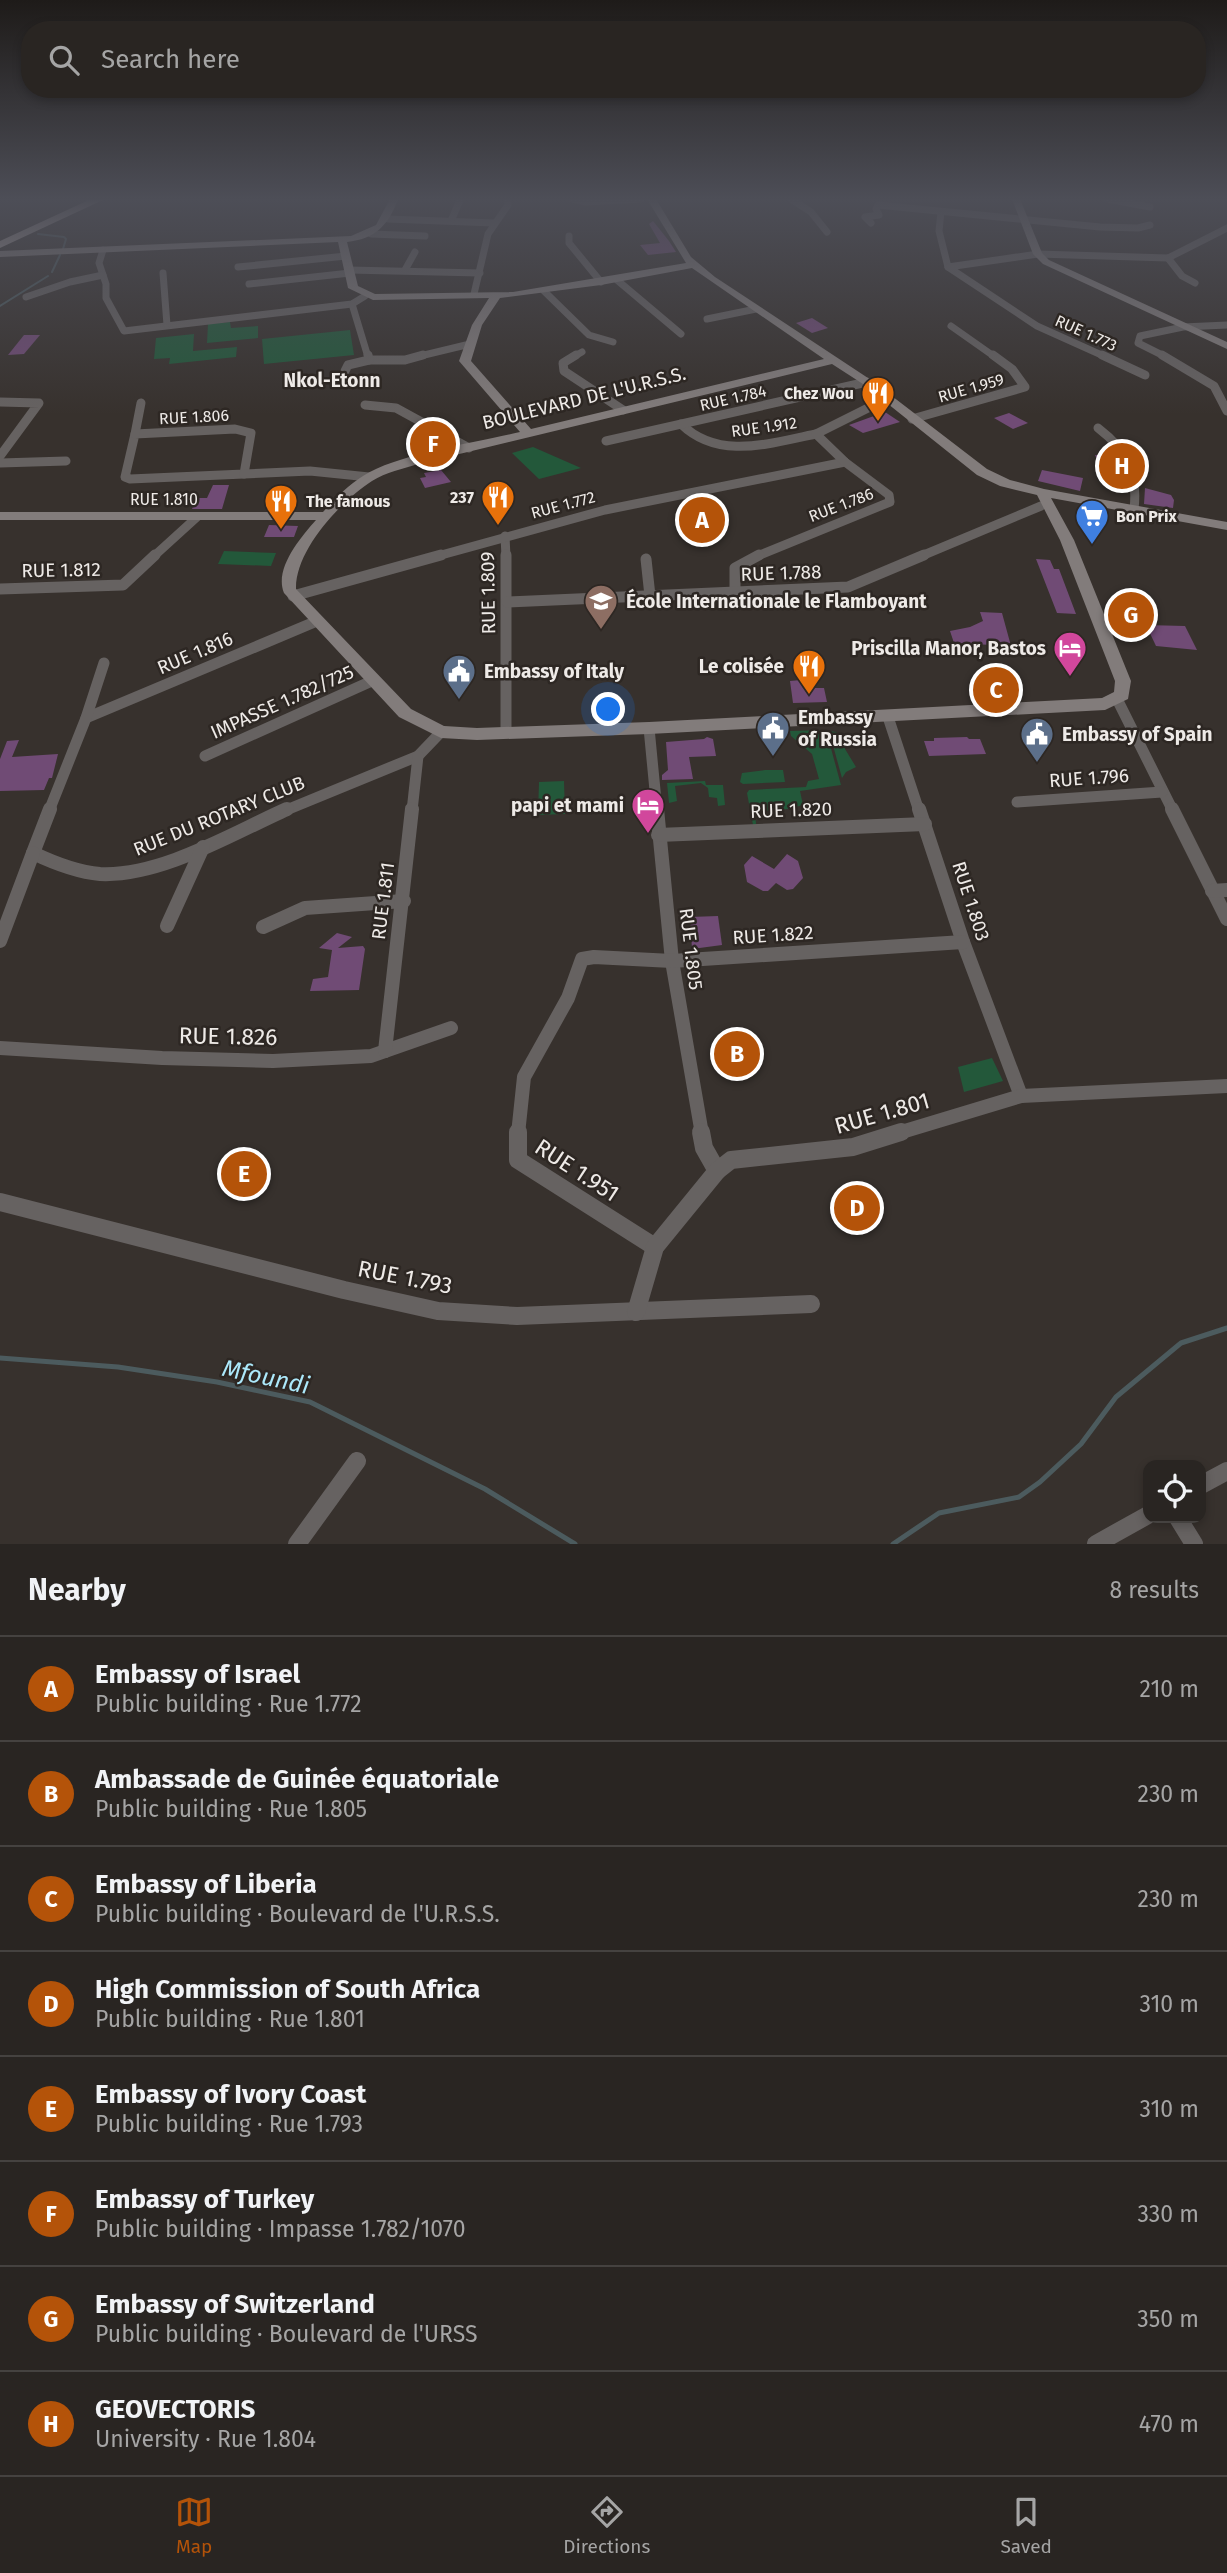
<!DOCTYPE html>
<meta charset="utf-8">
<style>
:root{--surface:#292522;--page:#35312f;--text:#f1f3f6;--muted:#a5a5a5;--line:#454240;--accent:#b45309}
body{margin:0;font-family:"Fira Sans",sans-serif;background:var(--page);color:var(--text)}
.controls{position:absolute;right:21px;bottom:21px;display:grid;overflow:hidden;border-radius:14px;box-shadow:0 4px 10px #0003}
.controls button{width:63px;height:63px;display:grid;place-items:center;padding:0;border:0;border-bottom:2px solid var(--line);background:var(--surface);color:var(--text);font:35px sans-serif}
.you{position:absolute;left:609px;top:710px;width:24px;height:24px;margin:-18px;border:5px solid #fff;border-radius:50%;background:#1a73e8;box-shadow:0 0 0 10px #1a73e833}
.badge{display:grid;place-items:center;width:46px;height:46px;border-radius:50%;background:var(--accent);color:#fff;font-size:23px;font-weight:700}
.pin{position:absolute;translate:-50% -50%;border:4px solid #fff;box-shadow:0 2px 7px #0006}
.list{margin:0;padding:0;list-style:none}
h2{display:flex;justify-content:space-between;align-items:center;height:91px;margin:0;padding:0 28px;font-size:30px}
h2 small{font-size:23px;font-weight:400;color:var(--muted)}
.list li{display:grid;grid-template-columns:46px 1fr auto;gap:21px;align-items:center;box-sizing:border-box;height:105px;padding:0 28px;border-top:2px solid var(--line)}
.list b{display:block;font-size:26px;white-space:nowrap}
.list p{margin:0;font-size:23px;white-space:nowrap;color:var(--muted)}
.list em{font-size:23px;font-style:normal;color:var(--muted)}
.icon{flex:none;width:38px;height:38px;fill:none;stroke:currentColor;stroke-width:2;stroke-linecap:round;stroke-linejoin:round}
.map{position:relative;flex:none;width:1227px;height:1544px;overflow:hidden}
.search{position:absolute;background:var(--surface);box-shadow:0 4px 10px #0003;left:21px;right:21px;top:21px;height:77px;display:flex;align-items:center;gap:18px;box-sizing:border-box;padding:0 24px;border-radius:28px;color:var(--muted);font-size:26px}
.sheet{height:931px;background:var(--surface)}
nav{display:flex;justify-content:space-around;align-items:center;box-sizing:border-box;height:98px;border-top:2px solid var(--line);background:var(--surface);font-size:19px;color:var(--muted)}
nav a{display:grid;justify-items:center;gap:4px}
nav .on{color:var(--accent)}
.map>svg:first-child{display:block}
.green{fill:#23583a}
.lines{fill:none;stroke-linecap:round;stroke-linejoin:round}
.stream-far1{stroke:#4c5b5e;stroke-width:2}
.stream{stroke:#4c5b5e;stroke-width:5}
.building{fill:#704b75}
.street-far4{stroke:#666261;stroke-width:7}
.street-far3{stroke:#666261;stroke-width:9}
.street-far2{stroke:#666261;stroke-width:11}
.street-far1{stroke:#666261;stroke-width:14}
.street{stroke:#666261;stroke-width:18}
.secondary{fill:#827c7b;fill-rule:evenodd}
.highway{fill:#aca2a0;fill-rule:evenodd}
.labels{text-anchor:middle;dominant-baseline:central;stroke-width:5;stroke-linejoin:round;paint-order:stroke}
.far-street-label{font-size:16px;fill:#eeeae7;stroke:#2d2723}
.far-poi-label{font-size:16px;font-weight:bold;fill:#eeeae7;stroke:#2d2723;text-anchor:end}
.far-quarter-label{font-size:19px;font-weight:bold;fill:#eeeae7;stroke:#2d2723}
.street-label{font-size:19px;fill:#eeeae7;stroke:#2d2723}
.poi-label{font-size:19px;font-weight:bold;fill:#eeeae7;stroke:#2d2723;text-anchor:start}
.near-street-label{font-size:23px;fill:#eeeae7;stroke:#2d2723}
.near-water-label{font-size:24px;font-style:italic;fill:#ace9fb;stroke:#2d2723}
</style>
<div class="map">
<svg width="1227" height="1544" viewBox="0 0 1227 1544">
<rect width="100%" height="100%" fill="#37312d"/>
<g class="green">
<polygon points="230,322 231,328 258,326 258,338 207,343 208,324"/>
<polygon points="350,330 354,355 264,364 262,339"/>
<polygon points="194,334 193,351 237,347 236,357 169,364 170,358 154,359 156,338"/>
<polygon points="533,447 581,468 539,479 512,453"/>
<polygon points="224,551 276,553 271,566 218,564"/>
<polygon points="826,730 841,785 800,791 803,805 788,809 755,812 756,824 753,825 747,793 749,790 806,787 808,781 819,779 812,754 791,736 790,731"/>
<polygon points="829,731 836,732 846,742 845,749 856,767 846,772 842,778"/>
<polygon points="765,770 783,770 785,782 743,784 740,782 742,773"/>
<polygon points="564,781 565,814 538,815 539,782"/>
<polygon points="705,781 706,785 723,785 725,805 718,806 717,798 709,797 708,788 701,783 675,786 677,801 669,803 667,783"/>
<polygon points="992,1058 1003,1081 964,1092 958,1067"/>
</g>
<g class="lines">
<g class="stream-far1">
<polyline points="38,234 64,237 66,239 63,249"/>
<polyline points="52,272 60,255"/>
<polyline points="0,306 48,276"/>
</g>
<g class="stream">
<polyline points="0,1358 118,1367 217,1382 310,1402 485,1489 575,1544"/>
<polyline points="893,1544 939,1513 1019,1497 1040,1482 1081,1444 1116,1397 1181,1343 1227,1328"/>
</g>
</g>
<g class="building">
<polygon points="653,221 669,241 676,252 648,255 640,245 660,243 649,224"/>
<polygon points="812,318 828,328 812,333 796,323"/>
<polygon points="24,335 40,335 24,354 8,355"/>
<polygon points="885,412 900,422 863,433 849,425"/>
<polygon points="1009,413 1028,423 1013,429 994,418"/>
<polygon points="1095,455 1111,455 1117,472 1102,471"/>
<polygon points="441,470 451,482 425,488 420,478 426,477 424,473"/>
<polygon points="1042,470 1083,478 1080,491 1038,481"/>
<polygon points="213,485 229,485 222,509 192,509 197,498 207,498"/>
<polygon points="1145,488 1171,495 1174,500 1173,508 1144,504"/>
<polygon points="269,525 298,526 294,537 264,537"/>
<polygon points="1036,559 1050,560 1054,569 1059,569 1076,614 1057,613"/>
<polygon points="980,612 1002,613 1011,646 954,643 950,631 970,627 983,621"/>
<polygon points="1146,625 1185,626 1197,650 1156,646"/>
<polygon points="801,680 803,688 824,688 827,702 793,703 790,681"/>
<polygon points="707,737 713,739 716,756 689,757 693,779 662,780 662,775 668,770 666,742 704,739"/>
<polygon points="967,737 969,739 980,739 986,754 929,756 924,741 934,741 934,738"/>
<polygon points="19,740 12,757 58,754 52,778 49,778 44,790 0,791 0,759 7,741"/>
<polygon points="787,854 798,861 803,878 793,889 787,890 776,883 768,891 763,891 747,882 744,865 752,856 774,869"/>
<polygon points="718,916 722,945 692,949 690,917"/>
<polygon points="337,933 352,937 338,948 363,946 365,949 359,990 310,991 313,979 328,977 332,950 319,948"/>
</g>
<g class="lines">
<g class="street-far4">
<polyline points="572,199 586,202 641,199"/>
<polyline points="791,199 811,212 827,232"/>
<polyline points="1107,199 1150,207"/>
<polyline points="941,212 939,231 948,267"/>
<polyline points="388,219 494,223"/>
<polyline points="451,221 460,200"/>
<polyline points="871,223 865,217 879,215 876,209 878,205 1100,227 1138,228 1150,225"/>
<polyline points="371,234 425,236"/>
<polyline points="569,236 569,243 601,282"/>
<polyline points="103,250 99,263 106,284 106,298 124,331 352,304 365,296"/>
<polyline points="1168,258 1182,276 1195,283"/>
<polyline points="238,267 346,256"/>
<polyline points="349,270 480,273"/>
<polyline points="405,270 415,252"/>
<polyline points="163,273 167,325"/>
<polyline points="617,280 681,334"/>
<polyline points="249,284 350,273"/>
<polyline points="544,291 589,335 613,342"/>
<polyline points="474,294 488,234 508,205 507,199"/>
<polyline points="26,297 70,282 103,275"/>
<polyline points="352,304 368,357"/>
<polyline points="707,319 756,309"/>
<polyline points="951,326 995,357"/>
<polyline points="416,357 470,344"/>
<polyline points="573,357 582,352"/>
<polyline points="1106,357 1037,326 948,267 1038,254 1168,258 1227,228"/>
<polyline points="1166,357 1138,343 1140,336 1183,327 1227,325"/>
</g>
<g class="street-far3">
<polyline points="576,355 563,363 564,371 623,410"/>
<polyline points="1102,355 1145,375"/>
<polyline points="1162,355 1214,386 1227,411"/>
<polyline points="369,360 405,360 423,355"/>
<polyline points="345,371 348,365 369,360 368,355"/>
<polyline points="0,402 39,403 0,456"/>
<polyline points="365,405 396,408 469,448"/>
<polyline points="912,419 1025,387 1012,369 993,355"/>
<path d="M 681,424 C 719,461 770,443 816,434"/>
<path d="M 1098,428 C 1128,451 1138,472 1134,510"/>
<polygon points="235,429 251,433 244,474 130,479 125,477 135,434"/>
<polyline points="135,434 141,403"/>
<polyline points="606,441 867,382"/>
<polyline points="0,463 66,461"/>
<polyline points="244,474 310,471 369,477"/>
<polyline points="505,536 506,557"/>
<polyline points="153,557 197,517"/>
<polyline points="434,557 605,510 845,462"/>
<polyline points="755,557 890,502 889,495 845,462 816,434 888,398"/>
<polyline points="919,557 1041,506"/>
</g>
<g class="street-far2">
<polyline points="506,555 506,732"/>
<polyline points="646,559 650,596"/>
<polyline points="0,589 123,585 155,555"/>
<polyline points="735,593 735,568 759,555"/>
<polyline points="293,596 441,555"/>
<polyline points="507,602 848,587 924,555"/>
<polyline points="1117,699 1173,811"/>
<polyline points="888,717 919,811"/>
<polyline points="86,718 317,621"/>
<polyline points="649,728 657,811"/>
<polyline points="205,756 374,680"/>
<polyline points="1017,802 1162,792"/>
<polyline points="49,811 86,718 104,663"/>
<polyline points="284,811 418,756 441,732"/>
<polyline points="412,811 418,756"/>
</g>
<g class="street-far1">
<path d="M 50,809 L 33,853 C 54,863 76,872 100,874 C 161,877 233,833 287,809"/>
<polyline points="657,809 672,961 702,1134"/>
<polyline points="919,809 963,942 1021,1096"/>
<polyline points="1172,809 1227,919"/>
<polyline points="658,835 925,824"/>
<polyline points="1212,891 1227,890"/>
<polyline points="167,926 203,847"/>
<polyline points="263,927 305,908 404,901"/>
<polyline points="0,941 33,853"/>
<polyline points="0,1048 162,1058 273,1061 371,1056 451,1028"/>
<polyline points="385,1051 412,809"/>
<polyline points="518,1134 524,1077 568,998 582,959 594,957 672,961 963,942"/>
<polyline points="895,1134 1021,1096 1227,1086"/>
</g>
<g class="street">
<polyline points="518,1132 518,1160 655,1247"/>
<polyline points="701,1132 704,1148 717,1171"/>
<polyline points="0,1202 344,1290 438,1311 517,1316 811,1304"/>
<polyline points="636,1312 655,1247 717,1171 731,1160 853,1147 901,1132"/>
<polyline points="1201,1485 1227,1471"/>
<polyline points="1178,1518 1194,1544"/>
<polyline points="297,1544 357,1461"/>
<polyline points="1096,1544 1148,1515"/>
</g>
<g class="secondary">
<path d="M 390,199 L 398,199 C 389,225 375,239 347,242 L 358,286 L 375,294 L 513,292 L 686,263 L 647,199 L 656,199 L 691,257 L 715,277 L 871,380 L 987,469 L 1010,480 L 1044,489 L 1227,522 L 1227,530 L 1051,498 L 1074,540 L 1131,681 L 1128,699 L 1105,710 L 649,734 L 477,740 L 441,738 L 399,717 L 284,593 C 274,569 300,538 316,520 L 0,520 L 0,512 L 323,512 C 335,499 348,485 363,476 C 397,454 479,442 520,432 L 459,361 L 472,325 L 489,298 L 373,300 L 348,288 L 338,242 L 0,257 L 0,251 L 351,236 L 376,225 ZM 692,268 L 824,359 L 531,429 L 471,361 L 482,325 L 500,298 L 601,285 ZM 832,364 L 863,384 L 977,475 L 1000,486 L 1037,495 L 1060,540 L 1115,681 L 1114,692 L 1102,698 L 649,722 L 477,728 L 444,726 L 411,709 L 296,589 C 295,550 341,501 372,481 C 386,472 403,469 418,464 Z"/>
<polygon points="1012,199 1020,199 1042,253 1049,260 1227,342 1227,349 1043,264 1033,254"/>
</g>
<polygon class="highway" points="91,199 105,199 0,248 0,241"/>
</g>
<linearGradient id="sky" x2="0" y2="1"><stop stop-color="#1e1b19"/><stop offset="0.48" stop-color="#4d4e57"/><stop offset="1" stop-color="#4d4e57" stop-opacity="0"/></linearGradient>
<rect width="1227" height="415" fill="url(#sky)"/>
<defs>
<symbol id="restaurant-pin" viewBox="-11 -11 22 30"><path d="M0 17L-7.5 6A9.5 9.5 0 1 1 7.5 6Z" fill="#e8710a" stroke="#2d2723"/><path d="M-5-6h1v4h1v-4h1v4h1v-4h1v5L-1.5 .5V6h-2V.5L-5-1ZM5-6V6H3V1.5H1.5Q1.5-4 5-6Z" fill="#fff"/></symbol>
<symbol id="supermarket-pin" viewBox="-11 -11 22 30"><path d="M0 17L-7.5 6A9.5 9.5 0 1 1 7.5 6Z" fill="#3f7fe0" stroke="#2d2723"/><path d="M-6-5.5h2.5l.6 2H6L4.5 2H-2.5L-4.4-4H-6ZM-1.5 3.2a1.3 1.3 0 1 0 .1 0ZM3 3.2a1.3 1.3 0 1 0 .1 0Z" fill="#fff"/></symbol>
<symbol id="school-pin" viewBox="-11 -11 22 30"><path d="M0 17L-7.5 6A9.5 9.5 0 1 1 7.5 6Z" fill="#8d6e63" stroke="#2d2723"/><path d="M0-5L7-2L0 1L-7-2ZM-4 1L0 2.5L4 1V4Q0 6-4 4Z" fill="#fff"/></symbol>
<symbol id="hotel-pin" viewBox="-11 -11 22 30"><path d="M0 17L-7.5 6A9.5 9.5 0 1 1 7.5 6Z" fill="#d1479c" stroke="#2d2723"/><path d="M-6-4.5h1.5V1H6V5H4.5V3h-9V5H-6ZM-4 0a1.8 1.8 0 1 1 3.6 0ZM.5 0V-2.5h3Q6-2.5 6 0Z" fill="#fff"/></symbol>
<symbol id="civic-pin" viewBox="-11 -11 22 30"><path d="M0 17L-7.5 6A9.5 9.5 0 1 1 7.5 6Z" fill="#5c6f8a" stroke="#2d2723"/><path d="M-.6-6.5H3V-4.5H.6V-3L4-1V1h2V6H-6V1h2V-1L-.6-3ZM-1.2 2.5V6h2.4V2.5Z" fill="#fff"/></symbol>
</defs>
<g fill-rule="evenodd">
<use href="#restaurant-pin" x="859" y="374" width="38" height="52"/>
<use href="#restaurant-pin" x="479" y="478" width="38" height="52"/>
<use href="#restaurant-pin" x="262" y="482" width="38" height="52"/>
<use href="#supermarket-pin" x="1073" y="497" width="38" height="52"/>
<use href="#school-pin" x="582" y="582" width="38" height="52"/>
<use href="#hotel-pin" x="1051" y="629" width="38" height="52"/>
<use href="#restaurant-pin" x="790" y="647" width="38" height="52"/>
<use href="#civic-pin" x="440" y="652" width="38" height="52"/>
<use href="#civic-pin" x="754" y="709" width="38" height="52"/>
<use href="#civic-pin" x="1018" y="715" width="38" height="52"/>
<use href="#hotel-pin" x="629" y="786" width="38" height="52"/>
</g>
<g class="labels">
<g class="far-street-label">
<text transform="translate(1086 333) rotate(24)">RUE 1.773</text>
<text transform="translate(971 388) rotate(-16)">RUE 1.959</text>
<text transform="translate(733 398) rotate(-13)">RUE 1.784</text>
<text transform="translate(194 417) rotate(-3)">RUE 1.806</text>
<text transform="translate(764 427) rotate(-8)">RUE 1.912</text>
<text x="164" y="499">RUE 1.810</text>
<text transform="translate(563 505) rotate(-15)">RUE 1.772</text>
<text transform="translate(841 505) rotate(-21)">RUE 1.786</text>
</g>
<g class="far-poi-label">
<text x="854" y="393">Chez Wou</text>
<text x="474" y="497">237</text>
<text x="306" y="501" text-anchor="start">The famous</text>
<text x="1116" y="516" text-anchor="start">Bon Prix</text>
</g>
<g class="far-quarter-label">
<text x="332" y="380">Nkol-Etonn</text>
</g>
<g class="street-label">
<text transform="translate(584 398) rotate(-14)">BOULEVARD DE L'U.R.S.S.</text>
<text transform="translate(61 570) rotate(-1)">RUE 1.812</text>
<text transform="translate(781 573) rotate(-2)">RUE 1.788</text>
<text transform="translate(488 593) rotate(-91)">RUE 1.809</text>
<text transform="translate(195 653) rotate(-23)">RUE 1.816</text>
<text transform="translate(282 702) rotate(-24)">IMPASSE 1.782/725</text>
<text transform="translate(1089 778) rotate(-4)">RUE 1.796</text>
<text transform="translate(791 810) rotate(-2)">RUE 1.820</text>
<text transform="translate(219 816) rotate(-22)">RUE DU ROTARY CLUB</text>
<text transform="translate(383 901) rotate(-83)">RUE 1.811</text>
<text transform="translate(971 901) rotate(72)">RUE 1.803</text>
<text transform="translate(773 935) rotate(-4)">RUE 1.822</text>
<text transform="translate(691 949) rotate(83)">RUE 1.805</text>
</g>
<g class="poi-label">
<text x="626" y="601">École Internationale le Flamboyant</text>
<text x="1046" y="648" text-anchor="end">Priscilla Manor, Bastos</text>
<text x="784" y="666" text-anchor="end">Le colisée</text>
<text x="484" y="671">Embassy of Italy</text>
<text x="798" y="717">Embassy<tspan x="798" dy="22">of Russia</tspan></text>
<text x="1062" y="734">Embassy of Spain</text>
<text x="624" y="805" text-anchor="end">papi et mami</text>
</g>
<g class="near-street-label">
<text transform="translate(228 1036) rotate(1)">RUE 1.826</text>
<text transform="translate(882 1113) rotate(-16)">RUE 1.801</text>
<text transform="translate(577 1170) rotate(33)">RUE 1.951</text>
<text transform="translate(405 1277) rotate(11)">RUE 1.793</text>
</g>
<g class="near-water-label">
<text transform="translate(266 1377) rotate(12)">Mfoundi</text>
</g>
</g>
</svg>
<div class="controls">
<button><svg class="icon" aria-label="locate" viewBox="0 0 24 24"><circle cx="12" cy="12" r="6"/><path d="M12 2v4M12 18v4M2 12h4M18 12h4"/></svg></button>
</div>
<div class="you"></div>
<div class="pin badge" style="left:702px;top:520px">A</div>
<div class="pin badge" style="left:737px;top:1054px">B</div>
<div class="pin badge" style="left:996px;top:690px">C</div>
<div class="pin badge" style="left:857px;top:1208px">D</div>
<div class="pin badge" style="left:244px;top:1174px">E</div>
<div class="pin badge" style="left:433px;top:444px">F</div>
<div class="pin badge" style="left:1131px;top:615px">G</div>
<div class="pin badge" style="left:1122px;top:466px">H</div>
<div class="search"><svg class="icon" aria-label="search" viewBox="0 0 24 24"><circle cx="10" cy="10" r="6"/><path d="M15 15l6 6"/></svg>Search here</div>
</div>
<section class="sheet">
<h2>Nearby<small>8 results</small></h2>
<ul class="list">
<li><span class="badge">A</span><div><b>Embassy of Israel</b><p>Public building · Rue 1.772</p></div><em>210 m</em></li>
<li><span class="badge">B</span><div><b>Ambassade de Guinée équatoriale</b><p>Public building · Rue 1.805</p></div><em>230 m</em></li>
<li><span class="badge">C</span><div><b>Embassy of Liberia</b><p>Public building · Boulevard de l'U.R.S.S.</p></div><em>230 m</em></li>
<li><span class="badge">D</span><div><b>High Commission of South Africa</b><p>Public building · Rue 1.801</p></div><em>310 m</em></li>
<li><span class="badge">E</span><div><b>Embassy of Ivory Coast</b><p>Public building · Rue 1.793</p></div><em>310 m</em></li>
<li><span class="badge">F</span><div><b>Embassy of Turkey</b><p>Public building · Impasse 1.782/1070</p></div><em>330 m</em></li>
<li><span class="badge">G</span><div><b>Embassy of Switzerland</b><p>Public building · Boulevard de l'URSS</p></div><em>350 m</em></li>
<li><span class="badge">H</span><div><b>GEOVECTORIS</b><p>University · Rue 1.804</p></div><em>470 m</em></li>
</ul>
</section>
<nav>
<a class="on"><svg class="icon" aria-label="map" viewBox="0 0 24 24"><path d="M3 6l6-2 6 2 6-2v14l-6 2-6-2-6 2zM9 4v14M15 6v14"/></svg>Map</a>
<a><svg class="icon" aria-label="directions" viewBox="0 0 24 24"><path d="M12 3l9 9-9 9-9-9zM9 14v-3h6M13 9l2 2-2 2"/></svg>Directions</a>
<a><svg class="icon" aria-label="saved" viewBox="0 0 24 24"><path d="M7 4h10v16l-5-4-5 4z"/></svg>Saved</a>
</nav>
